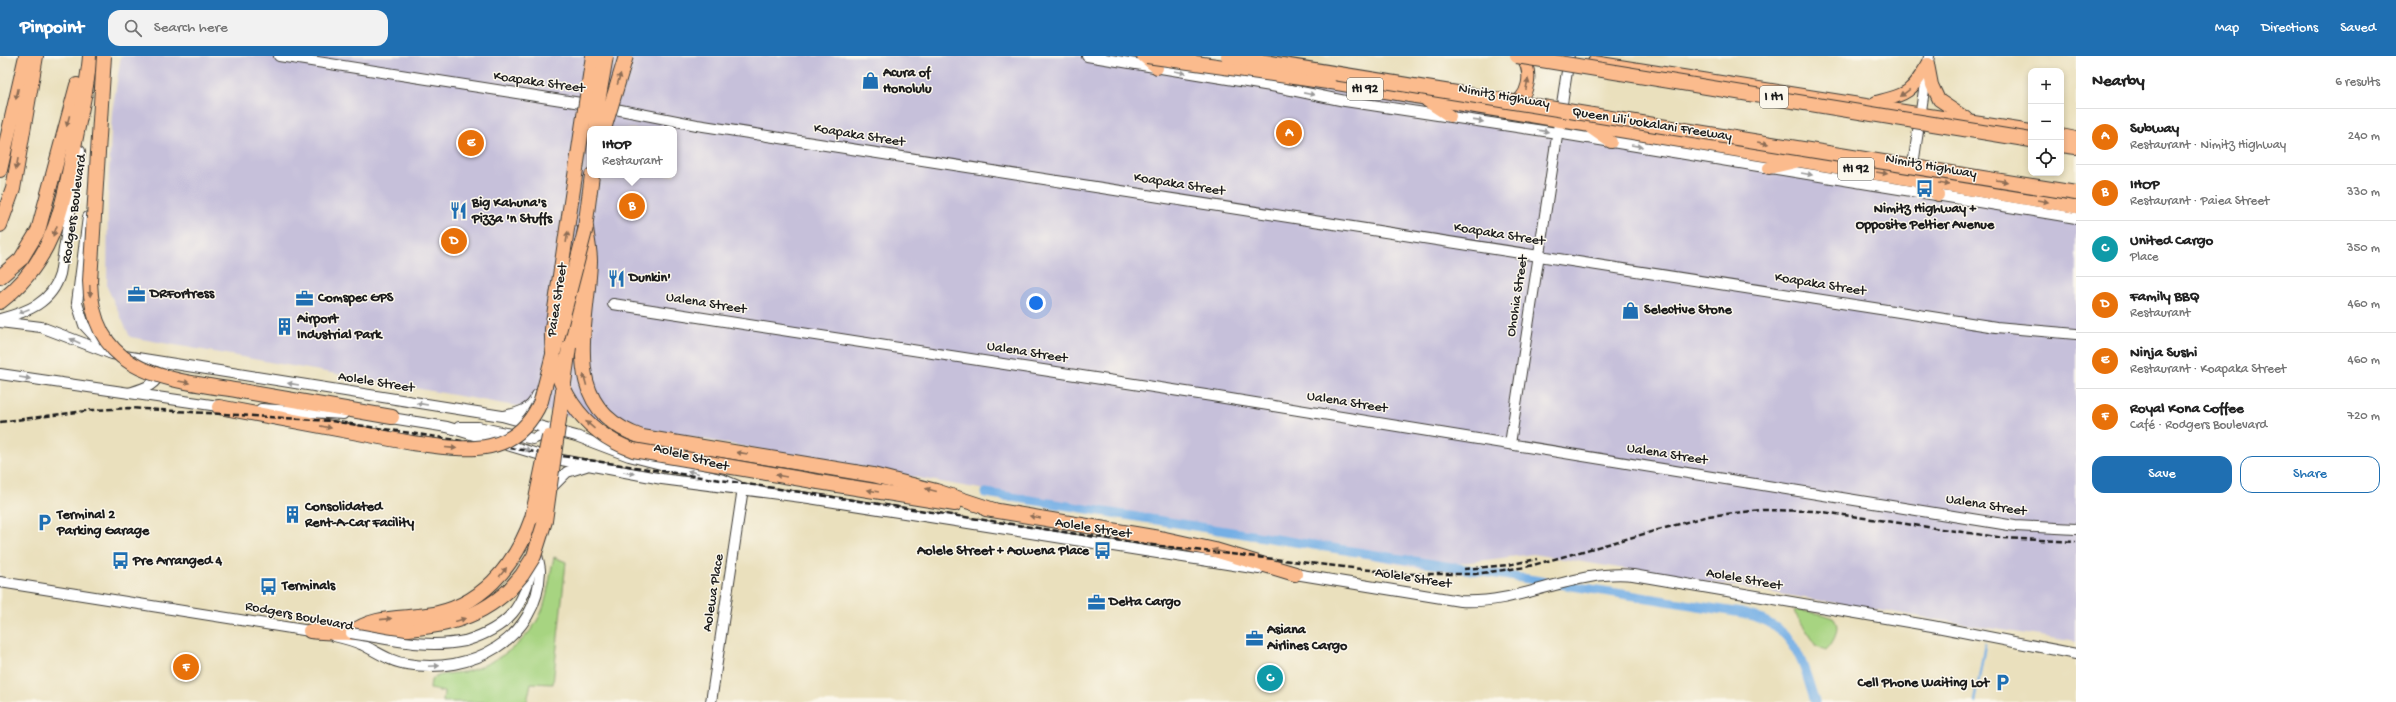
<!DOCTYPE html>
<meta charset="utf-8">
<style>
:root{--surface:#fff;--page:#f2f2f2;--text:#222;--muted:#767676;--line:#e0e0e0;--accent:#1f6fb2}
body{margin:0;font-family:"Gochi Hand",sans-serif;background:var(--page);color:var(--text)}
.controls{position:absolute;right:12px;top:12px;display:grid;overflow:hidden;border-radius:8px;box-shadow:0 2px 6px #0003}
.controls button{width:36px;height:36px;display:grid;place-items:center;padding:0;border:0;border-bottom:1px solid var(--line);background:var(--surface);color:var(--text);font:20px sans-serif}
.you{position:absolute;left:1036px;top:247px;width:14px;height:14px;margin:-10px;border:3px solid #fff;border-radius:50%;background:#1a73e8;box-shadow:0 0 0 6px #1a73e833}
.badge{display:grid;place-items:center;width:26px;height:26px;border-radius:50%;background:var(--accent);color:#fff;font-size:13px;font-weight:700}
.pin{position:absolute;translate:-50% -50%;border:2px solid #fff;box-shadow:0 1px 4px #0006}
.popup{position:absolute;left:587px;top:70px;width:90px;height:52px;box-sizing:border-box;display:grid;place-content:center;border-radius:8px;background:var(--surface);filter:drop-shadow(0 1px 3px #0005);font-size:13px;white-space:nowrap;color:var(--muted)}
.popup b{font-size:15px;color:var(--text)}
.popup::after{content:'';position:absolute;left:50%;top:100%;margin-left:-8px;border:8px solid transparent;border-top-color:var(--surface)}
.list{margin:0;padding:0;list-style:none}
h2{display:flex;justify-content:space-between;align-items:center;height:52px;margin:0;padding:0 16px;font-size:17px}
h2 small{font-size:13px;font-weight:400;color:var(--muted)}
.list li{display:grid;grid-template-columns:26px 1fr auto;gap:12px;align-items:center;box-sizing:border-box;height:56px;padding:0 16px;border-top:1px solid var(--line)}
.list b{display:block;font-size:15px;white-space:nowrap}
.list p{margin:0;font-size:13px;white-space:nowrap;color:var(--muted)}
.list em{font-size:13px;font-style:normal;color:var(--muted)}
.actions{display:flex;gap:8px;padding:12px 16px}
.actions a{flex:1;padding:9px 0;border:1px solid var(--accent);border-radius:12px;text-align:center;font-size:14px;color:var(--accent)}
.actions .main{background:var(--accent);color:#fff}
.icon{flex:none;width:22px;height:22px;fill:none;stroke:currentColor;stroke-width:2;stroke-linecap:round;stroke-linejoin:round}
.map{position:relative;flex:none;width:2076px;height:646px;overflow:hidden}
header{display:flex;align-items:center;gap:24px;box-sizing:border-box;height:56px;padding:0 20px;background:var(--accent);color:#fff}
header strong{font-size:19px}
nav{display:flex;gap:22px;margin-inline-start:auto;font-size:14px}
.search{width:280px;height:36px;background:var(--page);display:flex;align-items:center;gap:10px;box-sizing:border-box;padding:0 14px;border-radius:12px;color:var(--muted);font-size:15px}
main{display:flex}
aside{flex:1;background:var(--surface)}
.map>svg:first-child{display:block}
.industrial{fill:#c6c0da;fill-rule:evenodd}
.green{fill:#a7d481;stroke:#62784e}
.lines{fill:none;stroke-linecap:round;stroke-linejoin:round}
.stream{stroke:#74afe5;stroke-width:2.5}
.canal{stroke:#74afe5;stroke-width:9}
.minor-casing{stroke:#3b3934;stroke-width:12}
.major-casing{stroke:#3b3934;stroke-width:14}
.highway-casing{stroke:#3b3934;stroke-width:16}
.minor{stroke:#fff;stroke-width:10}
.major{stroke:#fbbb8d;stroke-width:12}
.highway{stroke:#fbbb8d;stroke-width:14}
.rail{stroke:#1c1c1c;stroke-width:2.5;stroke-dasharray:6 3;stroke-linecap:butt}
.minor-bridge-casing{stroke:#3b3934;stroke-width:12;stroke-linecap:butt}
.highway-bridge-casing{stroke:#3b3934;stroke-width:16;stroke-linecap:butt}
.minor-bridge{stroke:#fff;stroke-width:10}
.highway-bridge{stroke:#fbbb8d;stroke-width:14}
.oneway{fill:#999}
.oneway2{fill:#8c6c54}
.labels{text-anchor:middle;dominant-baseline:central;stroke-width:3;stroke-linejoin:round;paint-order:stroke}
.shield{fill:#fbf7ec;stroke:#5f5e5a;stroke-width:1}
.shield-label{font-size:13px;font-weight:bold;fill:#1c1c1c}
.poi-label{font-size:14px;font-weight:bold;fill:#1c1c1c;stroke:#fbf7ec;text-anchor:start}
.street-label{font-size:14px;fill:#1c1c1c;stroke:#fbf7ec}
</style>
<header>
<strong>Pinpoint</strong>
<div class="search"><svg class="icon" aria-label="search" viewBox="0 0 24 24"><circle cx="10" cy="10" r="6"/><path d="M15 15l6 6"/></svg>Search here</div>
<nav><a>Map</a><a>Directions</a><a>Saved</a></nav>
</header>
<main>
<div class="map">
<svg width="2076" height="646" viewBox="0 0 2076 646">
<rect width="100%" height="100%" fill="#fbf7ec"/>
<filter id="ink" filterUnits="userSpaceOnUse"><feTurbulence type="fractalNoise" baseFrequency=".025" numOctaves="2"/><feDisplacementMap in="SourceGraphic" scale="8" xChannelSelector="R" yChannelSelector="G"/><feConvolveMatrix kernelMatrix="1 2 1 2 8 2 1 2 1" color-interpolation-filters="sRGB"/></filter>
<filter id="wash" filterUnits="userSpaceOnUse"><feTurbulence type="fractalNoise" baseFrequency=".012" numOctaves="4" result="noise"/><feDisplacementMap in="SourceGraphic" scale="16" xChannelSelector="R" yChannelSelector="G"/><feGaussianBlur stdDeviation="0.9" result="paint"/><feColorMatrix in="noise" values="0 0 0 0 0 0 0 0 0 0 0 0 0 0 0 0 0 1.4 0 .05"/><feComposite in="paint" operator="in"/></filter>
<g filter="url(#wash)">
<rect width="100%" height="100%" fill="#eae0bd"/>
<path class="industrial" d="M 121,0 L 1133,0 L 2076,158 L 2076,586 L 1533,498 L 1422,512 L 130,281 L 107,231 L 108,138 L 112,56 ZM 590,73 L 674,73 L 674,119 L 590,119 Z"/>
<g class="green">
<path d="M 554,501 L 566,506 L 553,628 L 531,627 L 527,646 L 443,646 L 444,636 L 430,633 L 431,624 C 440,616 457,618 469,615 C 500,605 534,582 544,549 C 549,533 550,517 554,501 Z"/>
<path d="M 1796,554 L 1822,558 L 1834,562 C 1841,572 1834,586 1826,594 L 1817,590 L 1794,556 Z"/>
</g>
<g class="lines">
<polyline class="stream" points="1975,646 1985,588"/>
<path class="canal" d="M 986,437 L 1742,557 C 1795,570 1800,599 1815,646"/>
</g>
</g>
<g filter="url(#ink)">
<g class="lines">
<defs>
<g id="minor">
<polyline points="279,0 600,50 697,69 1996,271 2076,278"/>
<polyline points="1087,0 1277,31 1345,45 1557,77 2076,162"/>
<polyline points="1912,116 1929,0"/>
<polyline points="88,161 77,247 84,269 110,297"/>
<polyline points="613,248 1212,340 2015,470 2076,473"/>
<path d="M 0,263 C 27,256 52,247 60,218 L 80,95"/>
<polyline points="0,266 41,271 112,298 502,360 576,380 629,400 724,424 738,430"/>
<polyline points="0,318 225,351"/>
<path d="M 129,337 C 145,332 155,330 162,314"/>
<polyline points="261,353 343,358"/>
<path d="M 504,360 C 518,357 532,354 537,339"/>
<polyline points="385,361 447,371 551,402 662,423 809,442 1259,513"/>
<polyline points="459,371 478,371 533,383 554,374"/>
<polyline points="1510,388 1569,2"/>
<polyline points="550,433 567,416 586,410"/>
<path d="M 1289,517 L 1460,545 C 1520,549 1573,513 1633,519 L 1932,570 L 2076,598"/>
<polyline points="0,526 316,576"/>
<path d="M 334,580 C 343,582 354,585 363,589 C 377,596 391,606 407,608 C 470,619 538,584 540,515 C 540,508 537,501 536,494"/>
<path d="M 465,585 C 510,571 524,551 533,506"/>
<polyline points="711,646 743,432"/>
</g>
<g id="major">
<polyline points="1143,0 1157,12"/>
<polyline points="1594,6 2031,75"/>
<polyline points="1928,8 1932,29 1939,44 1966,62"/>
<polyline points="1319,25 2076,151"/>
<polyline points="1427,45 1450,60"/>
<path d="M 1876,46 C 1909,38 1910,37 1928,8"/>
<path d="M 1509,50 C 1530,42 1533,17 1522,0"/>
<polyline points="1591,72 1611,86"/>
<polyline points="2061,79 2076,82"/>
<polyline points="1769,112 1795,106"/>
<polyline points="1917,126 1938,139"/>
</g>
<g id="highway">
<polyline points="2061,89 2076,91"/>
<polyline points="0,114 26,0"/>
<polyline points="0,169 13,133 36,0"/>
<path d="M 586,171 C 587,182 590,194 590,205 C 588,271 557,353 642,381 L 873,419 L 936,435 L 994,454"/>
<polyline points="584,180 592,119"/>
<polyline points="0,221 21,203 38,175 77,29"/>
<path d="M 0,246 C 57,202 63,147 76,81 C 81,54 88,27 90,0"/>
<polyline points="569,291 578,220"/>
<polyline points="241,335 392,361"/>
<polyline points="219,351 412,387"/>
<polyline points="819,426 955,448"/>
<polyline points="986,453 1165,483 1215,494 1295,518"/>
<path d="M 310,575 C 336,578 360,577 386,575 C 433,572 474,567 510,533"/>
<path d="M 351,577 C 373,560 400,563 427,559 C 480,552 515,510 532,462"/>
</g>
</defs>
<use href="#minor" class="minor-casing"/>
<use href="#major" class="major-casing"/>
<use href="#highway" class="highway-casing"/>
<use href="#minor" class="minor"/>
<use href="#major" class="major"/>
<use href="#highway" class="highway"/>
<g class="rail">
<polyline points="0,366 93,354 129,352 331,365 1143,488 1405,518 1475,518 1526,511 1708,460 1762,454 1816,455 2004,482 2076,486"/>
<polyline points="1464,513 1508,509 1537,503"/>
</g>
<defs>
<path id="minor-bridge" d="M 351,577 C 389,583 426,593 465,585"/>
<g id="highway-bridge">
<path d="M 104,0 L 90,225 C 92,320 167,323 241,335"/>
<path d="M 593,0 L 552,273 C 550,329 581,375 633,394 L 819,426"/>
<polyline points="1147,0 1328,26"/>
<polyline points="1228,0 2076,137"/>
<polyline points="1517,0 2031,84"/>
<polyline points="596,73 599,40 606,0"/>
<polyline points="604,73 626,0"/>
<path d="M 412,387 C 465,394 515,404 541,345 L 586,171"/>
<polyline points="532,462 549,381"/>
<polyline points="510,533 522,519 534,500 545,465 569,291"/>
</g>
</defs>
<use href="#minor-bridge" class="minor-bridge-casing"/>
<use href="#highway-bridge" class="highway-bridge-casing"/>
<use href="#minor-bridge" class="minor-bridge"/>
<use href="#highway-bridge" class="highway-bridge"/>
</g>
<defs><path id="oneway-solid" d="M-6-.8H1V-3.2L6.5 0L1 3.2V.8H-6Z"/></defs>
<g class="oneway">
<use href="#oneway-solid" transform="translate(1180 16) rotate(10)"/>
<use href="#oneway-solid" transform="translate(1309 38) rotate(11)"/>
<use href="#oneway-solid" transform="translate(1478 65) rotate(8)"/>
<use href="#oneway-solid" transform="translate(1543 75) rotate(9)"/>
<use href="#oneway-solid" transform="translate(1637 90) rotate(9)"/>
<use href="#oneway-solid" transform="translate(1807 118) rotate(10)"/>
<use href="#oneway-solid" transform="translate(24 255) rotate(158)"/>
<use href="#oneway-solid" transform="translate(75 285) rotate(-155)"/>
<use href="#oneway-solid" transform="translate(25 322) rotate(9)"/>
<use href="#oneway-solid" transform="translate(293 328) rotate(-171)"/>
<use href="#oneway-solid" transform="translate(422 348) rotate(-171)"/>
<use href="#oneway-solid" transform="translate(525 393) rotate(16)"/>
<use href="#oneway-solid" transform="translate(693 416) rotate(-166)"/>
<use href="#oneway-solid" transform="translate(629 417) rotate(10)"/>
<use href="#oneway-solid" transform="translate(434 610) rotate(-2)"/>
</g>
<g class="oneway2">
<use href="#oneway-solid" transform="translate(619 23) rotate(-73)"/>
<use href="#oneway-solid" transform="translate(1527 28) rotate(-79)"/>
<use href="#oneway-solid" transform="translate(1905 37) rotate(143)"/>
<use href="#oneway-solid" transform="translate(17 38) rotate(102)"/>
<use href="#oneway-solid" transform="translate(68 65) rotate(105)"/>
<use href="#oneway-solid" transform="translate(1763 87) rotate(9)"/>
<use href="#oneway-solid" transform="translate(17 108) rotate(100)"/>
<use href="#oneway-solid" transform="translate(1882 117) rotate(9)"/>
<use href="#oneway-solid" transform="translate(2002 125) rotate(9)"/>
<use href="#oneway-solid" transform="translate(1944 128) rotate(10)"/>
<use href="#oneway-solid" transform="translate(2043 145) rotate(10)"/>
<use href="#oneway-solid" transform="translate(55 175) rotate(111)"/>
<use href="#oneway-solid" transform="translate(567 181) rotate(-81)"/>
<use href="#oneway-solid" transform="translate(90 235) rotate(88)"/>
<use href="#oneway-solid" transform="translate(585 324) rotate(-105)"/>
<use href="#oneway-solid" transform="translate(184 326) rotate(10)"/>
<use href="#oneway-solid" transform="translate(590 369) rotate(-139)"/>
<use href="#oneway-solid" transform="translate(326 371) rotate(11)"/>
<use href="#oneway-solid" transform="translate(451 392) rotate(5)"/>
<use href="#oneway-solid" transform="translate(742 397) rotate(-171)"/>
<use href="#oneway-solid" transform="translate(781 420) rotate(-170)"/>
<use href="#oneway-solid" transform="translate(931 434) rotate(-165)"/>
<use href="#oneway-solid" transform="translate(873 435) rotate(-170)"/>
<use href="#oneway-solid" transform="translate(1035 461) rotate(-170)"/>
<use href="#oneway-solid" transform="translate(1218 495) rotate(-165)"/>
<use href="#oneway-solid" transform="translate(503 516) rotate(-51)"/>
<use href="#oneway-solid" transform="translate(386 563) rotate(-6)"/>
<use href="#oneway-solid" transform="translate(460 564) rotate(-18)"/>
</g>
</g>
<defs>
<symbol id="shop-bare" viewBox="-9 -9 18 18"><path d="M-5-2.5h2.3a2.7 3.5 0 0 1 5.4 0H5L5.5 6h-11ZM-1.5-2.5h3a1.5 2.3 0 0 0-3 0Z" fill="#1f6fb2" stroke="#fbf7ec" stroke-width="2.5" paint-order="stroke"/></symbol>
<symbol id="bus-bare" viewBox="-9 -9 18 18"><path d="M-5-6H5V4H4V6H2V4H-2V6H-4V4H-5ZM-3.5-4V0h7V-4ZM-3.5 1.2v1.5H-2V1.2ZM2 1.2v1.5H3.5V1.2Z" fill="#1f6fb2" stroke="#fbf7ec" stroke-width="2.5" paint-order="stroke"/></symbol>
<symbol id="restaurant-bare" viewBox="-9 -9 18 18"><path d="M-5-6h1v4h1v-4h1v4h1v-4h1v5L-1.5 .5V6h-2V.5L-5-1ZM5-6V6H3V1.5H1.5Q1.5-4 5-6Z" fill="#1f6fb2" stroke="#fbf7ec" stroke-width="2.5" paint-order="stroke"/></symbol>
<symbol id="office-bare" viewBox="-9 -9 18 18"><path d="M-6-3h4V-5.5h4V-3h4V5H-6ZM-1-4.5V-3h2v-1.5ZM-6 0V1H6V0Z" fill="#1f6fb2" stroke="#fbf7ec" stroke-width="2.5" paint-order="stroke"/></symbol>
<symbol id="building-bare" viewBox="-9 -9 18 18"><path d="M-4-6H4V6H1V3H-1V6H-4ZM-2.5-4.3h1.7v1.8h-1.7ZM.8-4.3h1.7v1.8H.8ZM-2.5-1h1.7V.8h-1.7ZM.8-1h1.7V.8H.8Z" fill="#1f6fb2" stroke="#fbf7ec" stroke-width="2.5" paint-order="stroke"/></symbol>
<symbol id="parking-bare" viewBox="-9 -9 18 18"><path d="M-3.5-5.5H1a3.5 3.5 0 0 1 0 7H-1V5.5H-3.5ZM-1-3.4V-.6H.8a1.4 1.4 0 0 0 0-2.8Z" fill="#1f6fb2" stroke="#fbf7ec" stroke-width="2.5" paint-order="stroke"/></symbol>
</defs>
<g fill-rule="evenodd">
<use href="#shop-bare" x="858" y="12" width="25" height="25"/>
<use href="#bus-bare" x="1912" y="120" width="25" height="25"/>
<use href="#restaurant-bare" x="446" y="142" width="25" height="25"/>
<use href="#restaurant-bare" x="604" y="210" width="25" height="25"/>
<use href="#office-bare" x="124" y="226" width="25" height="25"/>
<use href="#office-bare" x="292" y="230" width="25" height="25"/>
<use href="#shop-bare" x="1618" y="242" width="25" height="25"/>
<use href="#building-bare" x="272" y="258" width="25" height="25"/>
<use href="#building-bare" x="280" y="446" width="25" height="25"/>
<use href="#parking-bare" x="32" y="454" width="25" height="25"/>
<use href="#bus-bare" x="1090" y="482" width="25" height="25"/>
<use href="#bus-bare" x="108" y="492" width="25" height="25"/>
<use href="#bus-bare" x="256" y="518" width="25" height="25"/>
<use href="#office-bare" x="1084" y="534" width="25" height="25"/>
<use href="#office-bare" x="1242" y="570" width="25" height="25"/>
<use href="#parking-bare" x="1990" y="614" width="25" height="25"/>
</g>
<g class="labels">
<g class="shield">
<rect x="1347" y="22" width="36" height="22" rx="3"/>
<rect x="1760" y="30" width="28" height="22" rx="3"/>
<rect x="1838" y="102" width="36" height="22" rx="3"/>
</g>
<g class="shield-label">
<text x="1365" y="33">HI 92</text>
<text x="1774" y="41">I H1</text>
<text x="1856" y="113">HI 92</text>
</g>
<g class="poi-label">
<text x="883" y="17">Acura of<tspan x="883" dy="16">Honolulu</tspan></text>
<text x="472" y="147">Big Kahuna's<tspan x="472" dy="16">Pizza 'n Stuffs</tspan></text>
<text x="1925" y="153" text-anchor="middle">Nimitz Highway +<tspan x="1925" dy="16">Opposite Peltier Avenue</tspan></text>
<text x="629" y="222">Dunkin'</text>
<text x="150" y="238">DRFortress</text>
<text x="318" y="242">Comspec GPS</text>
<text x="1644" y="254">Selective Stone</text>
<text x="297" y="263">Airport<tspan x="297" dy="16">Industrial Park</tspan></text>
<text x="305" y="451">Consolidated<tspan x="305" dy="16">Rent-A-Car Facility</tspan></text>
<text x="57" y="459">Terminal 2<tspan x="57" dy="16">Parking Garage</tspan></text>
<text x="1089" y="495" text-anchor="end">Aolele Street + Aowena Place</text>
<text x="133" y="505">Pre Arranged 4</text>
<text x="282" y="530">Terminals</text>
<text x="1109" y="546">Delta Cargo</text>
<text x="1267" y="574">Asiana<tspan x="1267" dy="16">Airlines Cargo</tspan></text>
<text x="1989" y="627" text-anchor="end">Cell Phone Waiting Lot</text>
</g>
<g class="street-label">
<text transform="translate(539 27) rotate(8)">Koapaka Street</text>
<text transform="translate(1504 41) rotate(10)">Nimitz Highway</text>
<text transform="translate(1652 69) rotate(9)">Queen Liliʻuokalani Freeway</text>
<text transform="translate(859 80) rotate(9)">Koapaka Street</text>
<text transform="translate(1931 111) rotate(10)">Nimitz Highway</text>
<text transform="translate(1179 129) rotate(9)">Koapaka Street</text>
<text transform="translate(75 153) rotate(-82)">Rodgers Boulevard</text>
<text transform="translate(1499 179) rotate(9)">Koapaka Street</text>
<text transform="translate(1820 229) rotate(9)">Koapaka Street</text>
<text transform="translate(1518 240) rotate(-81)">Ohohia Street</text>
<text transform="translate(558 244) rotate(-81)">Paiea Street</text>
<text transform="translate(706 248) rotate(9)">Ualena Street</text>
<text transform="translate(1027 297) rotate(9)">Ualena Street</text>
<text transform="translate(376 327) rotate(9)">Aolele Street</text>
<text transform="translate(1347 347) rotate(9)">Ualena Street</text>
<text transform="translate(1667 399) rotate(9)">Ualena Street</text>
<text transform="translate(691 402) rotate(15)">Aolele Street</text>
<text transform="translate(1986 450) rotate(9)">Ualena Street</text>
<text transform="translate(1093 473) rotate(9)">Aolele Street</text>
<text transform="translate(1413 523) rotate(9)">Aolele Street</text>
<text transform="translate(1744 524) rotate(10)">Aolele Street</text>
<text transform="translate(714 537) rotate(-81)">Aolewa Place</text>
<text transform="translate(299 561) rotate(11)">Rodgers Boulevard</text>
</g>
</g>
</svg>
<div class="controls">
<button>+</button>
<button>−</button>
<button><svg class="icon" aria-label="locate" viewBox="0 0 24 24"><circle cx="12" cy="12" r="6"/><path d="M12 2v4M12 18v4M2 12h4M18 12h4"/></svg></button>
</div>
<div class="you"></div>
<div class="pin badge" style="left:1289px;top:77px;background:#e8710a">A</div>
<div class="pin badge" style="left:632px;top:150px;background:#e8710a">B</div>
<div class="popup"><b>IHOP</b>Restaurant</div>
<div class="pin badge" style="left:1270px;top:622px;background:#0f9aa8">C</div>
<div class="pin badge" style="left:454px;top:185px;background:#e8710a">D</div>
<div class="pin badge" style="left:471px;top:87px;background:#e8710a">E</div>
<div class="pin badge" style="left:186px;top:611px;background:#e8710a">F</div>
</div>
<aside>
<h2>Nearby<small>6 results</small></h2>
<ul class="list">
<li><span class="badge" style="background:#e8710a">A</span><div><b>Subway</b><p>Restaurant · Nimitz Highway</p></div><em>240 m</em></li>
<li><span class="badge" style="background:#e8710a">B</span><div><b>IHOP</b><p>Restaurant · Paiea Street</p></div><em>330 m</em></li>
<li><span class="badge" style="background:#0f9aa8">C</span><div><b>United Cargo</b><p>Place</p></div><em>350 m</em></li>
<li><span class="badge" style="background:#e8710a">D</span><div><b>Family BBQ</b><p>Restaurant</p></div><em>460 m</em></li>
<li><span class="badge" style="background:#e8710a">E</span><div><b>Ninja Sushi</b><p>Restaurant · Koapaka Street</p></div><em>460 m</em></li>
<li><span class="badge" style="background:#e8710a">F</span><div><b>Royal Kona Coffee</b><p>Café · Rodgers Boulevard</p></div><em>720 m</em></li>
</ul>
<div class="actions"><a class="main">Save</a><a>Share</a></div>
</aside>
</main>
